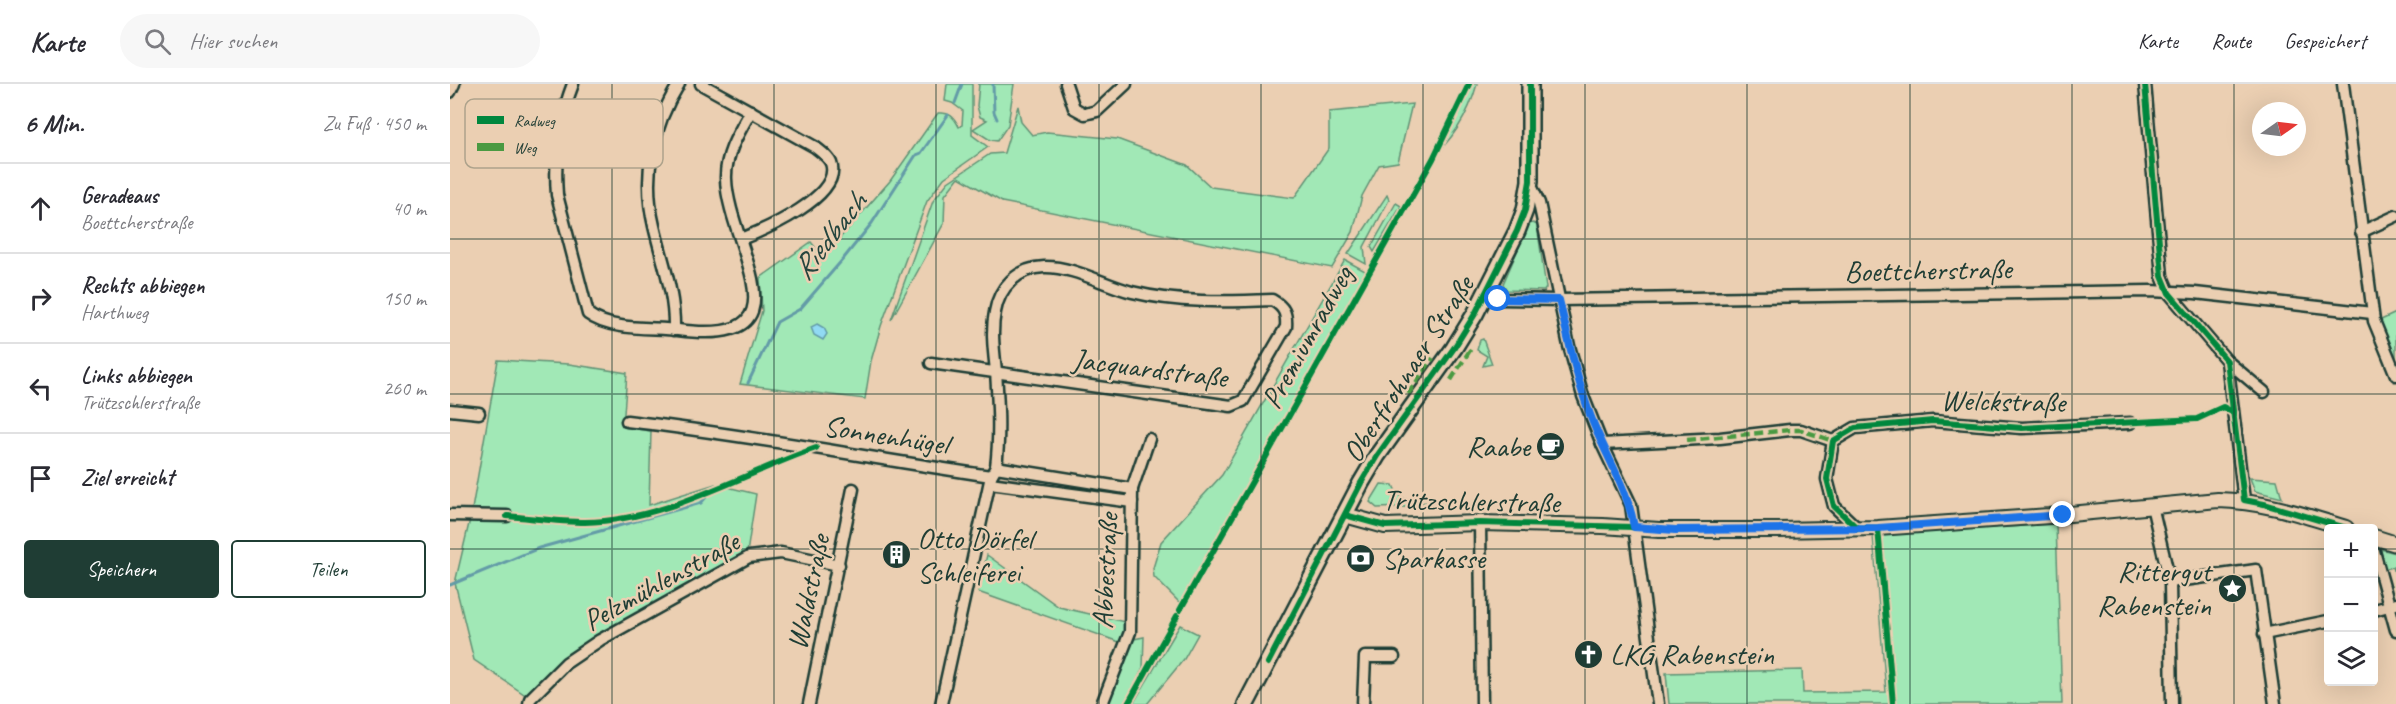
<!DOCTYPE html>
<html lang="de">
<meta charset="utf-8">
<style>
:root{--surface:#fff;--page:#f7f7f7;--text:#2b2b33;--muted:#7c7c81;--line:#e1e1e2;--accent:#1f3d34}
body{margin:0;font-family:Caveat,sans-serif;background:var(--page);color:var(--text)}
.controls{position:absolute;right:18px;bottom:18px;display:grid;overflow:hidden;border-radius:6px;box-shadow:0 6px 24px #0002}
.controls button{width:54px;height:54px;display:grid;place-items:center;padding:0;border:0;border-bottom:2px solid var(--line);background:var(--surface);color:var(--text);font:30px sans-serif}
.compass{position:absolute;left:1802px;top:18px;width:54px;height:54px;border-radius:50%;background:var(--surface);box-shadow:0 6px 24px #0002;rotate:76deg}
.stop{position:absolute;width:18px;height:18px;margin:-14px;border:4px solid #1a73e8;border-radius:50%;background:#fff}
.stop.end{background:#1a73e8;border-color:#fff;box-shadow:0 2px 6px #0008}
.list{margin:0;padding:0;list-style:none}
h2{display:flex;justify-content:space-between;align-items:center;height:78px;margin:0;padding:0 24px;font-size:26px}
h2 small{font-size:20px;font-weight:400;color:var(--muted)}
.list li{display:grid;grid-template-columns:39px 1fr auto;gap:18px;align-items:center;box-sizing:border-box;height:90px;padding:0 24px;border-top:2px solid var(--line)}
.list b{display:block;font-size:22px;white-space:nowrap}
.list p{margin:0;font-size:20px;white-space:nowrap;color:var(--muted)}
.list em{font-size:20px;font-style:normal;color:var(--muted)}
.actions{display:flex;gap:12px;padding:18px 24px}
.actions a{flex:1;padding:14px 0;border:2px solid var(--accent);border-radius:6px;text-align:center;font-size:21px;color:var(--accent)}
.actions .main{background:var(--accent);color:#fff}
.icon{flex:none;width:33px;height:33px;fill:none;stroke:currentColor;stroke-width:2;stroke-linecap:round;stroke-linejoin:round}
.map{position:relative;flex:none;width:1946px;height:620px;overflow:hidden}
header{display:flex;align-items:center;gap:36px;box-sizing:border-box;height:84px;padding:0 30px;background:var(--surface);border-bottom:2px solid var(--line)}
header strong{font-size:28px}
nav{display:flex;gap:33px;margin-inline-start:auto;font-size:21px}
.search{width:420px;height:54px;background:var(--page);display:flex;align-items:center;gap:15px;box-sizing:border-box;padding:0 21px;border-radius:33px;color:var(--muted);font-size:22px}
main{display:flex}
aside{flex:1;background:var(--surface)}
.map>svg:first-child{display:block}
.green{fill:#a1e8b6;stroke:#609275;stroke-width:1.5}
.water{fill:#91daf3;stroke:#639ba7;stroke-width:1.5}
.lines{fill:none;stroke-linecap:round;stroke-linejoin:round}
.stream{stroke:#639ba7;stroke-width:3}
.minor-casing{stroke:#1f3d34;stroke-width:15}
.tertiary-casing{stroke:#1f3d34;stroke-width:18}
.secondary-casing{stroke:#1f3d34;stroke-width:20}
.minor{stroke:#ebcfb2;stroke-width:10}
.tertiary{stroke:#ebcfb2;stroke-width:14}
.secondary{stroke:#ebcfb2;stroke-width:15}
.quiet{stroke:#4a9a42;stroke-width:4.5;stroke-dasharray:9 4.5;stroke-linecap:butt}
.cycleway-casing{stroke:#ebcfb2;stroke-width:10}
.cycleway{stroke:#00873e;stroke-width:6}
.route{stroke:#1a73e8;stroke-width:8}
.grid{fill:none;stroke:#1f3d34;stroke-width:1.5;stroke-opacity:0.55}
.labels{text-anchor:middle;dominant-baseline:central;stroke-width:5;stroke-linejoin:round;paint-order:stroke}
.street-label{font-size:30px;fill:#1f3d34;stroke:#ebcfb2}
.poi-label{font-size:30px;fill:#1f3d34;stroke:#ebcfb2;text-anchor:start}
.water-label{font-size:32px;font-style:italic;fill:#25453e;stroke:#ebcfb2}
.key{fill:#ebcfb2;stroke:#aea38c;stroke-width:1.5}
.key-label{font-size:16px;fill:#1f3d34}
</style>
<header>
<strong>Karte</strong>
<div class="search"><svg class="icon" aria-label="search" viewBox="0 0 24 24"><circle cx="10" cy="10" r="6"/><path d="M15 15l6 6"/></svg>Hier suchen</div>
<nav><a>Karte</a><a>Route</a><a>Gespeichert</a></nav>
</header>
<main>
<aside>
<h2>6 Min.<small>Zu Fuß · 450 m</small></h2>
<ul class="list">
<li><svg class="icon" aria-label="ahead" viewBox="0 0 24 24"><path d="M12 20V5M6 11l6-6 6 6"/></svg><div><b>Geradeaus</b><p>Boettcherstraße</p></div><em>40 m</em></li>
<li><svg class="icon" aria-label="right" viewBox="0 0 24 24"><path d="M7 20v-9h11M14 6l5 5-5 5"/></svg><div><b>Rechts abbiegen</b><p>Harthweg</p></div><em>150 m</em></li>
<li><svg class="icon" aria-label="left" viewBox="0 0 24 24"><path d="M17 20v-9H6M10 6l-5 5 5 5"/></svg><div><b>Links abbiegen</b><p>Trützschlerstraße</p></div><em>260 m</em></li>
<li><svg class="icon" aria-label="arrive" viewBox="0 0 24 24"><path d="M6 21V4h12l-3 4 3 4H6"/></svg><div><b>Ziel erreicht</b></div></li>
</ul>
<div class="actions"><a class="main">Speichern</a><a>Teilen</a></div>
</aside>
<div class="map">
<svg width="1946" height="620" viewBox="0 0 1946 620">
<rect width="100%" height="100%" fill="#ebcfb2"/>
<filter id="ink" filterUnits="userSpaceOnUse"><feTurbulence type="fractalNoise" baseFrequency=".0167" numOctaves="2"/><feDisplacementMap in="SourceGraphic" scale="12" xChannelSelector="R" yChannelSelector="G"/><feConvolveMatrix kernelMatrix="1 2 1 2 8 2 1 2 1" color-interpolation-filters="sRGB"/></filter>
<g filter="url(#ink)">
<g class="green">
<path d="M 497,0 L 522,0 L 522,51 L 538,63 L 494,94 L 477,117 L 431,242 L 421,277 L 415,315 L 290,300 L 312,227 L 310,194 L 361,158 L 373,173 L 440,97 L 488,29 C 500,28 504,33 509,43 L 512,41 L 513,27 L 502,19 L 495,17 Z"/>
<polygon points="529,0 564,0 558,41 547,57 540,56 523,45 537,36 530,33 527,22"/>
<path d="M 1015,0 L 1027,0 C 1018,33 1002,56 977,79 Z"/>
<polygon points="962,20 948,78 929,81 912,112 903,148 882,184 552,118 509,93 495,111 494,139 441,236 483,117 498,98 540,70 554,69 568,22 571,38 582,51 597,48 667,55 737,81 761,103 844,114 879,64 879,28"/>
<polygon points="937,111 939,116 914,163 916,180 898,170"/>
<polygon points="946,119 951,122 924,168 921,163"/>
<polygon points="1083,139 1087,141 1096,204 1094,207 1057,206 1053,200 1079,140"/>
<polygon points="895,176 917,188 730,519 704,493 703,484 711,458 772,391"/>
<polygon points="1946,229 1946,282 1929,237"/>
<polygon points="1033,255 1042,280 1033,282 1037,272 1027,266 1030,256"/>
<polygon points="48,276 119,280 177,289 173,343 201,347 199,421 265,400 306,410 297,469 181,535 77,612 24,576 5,499 21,431"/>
<polygon points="1800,394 1827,396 1832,414 1805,407"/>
<path d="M 931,400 L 943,401 C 953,433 1000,408 1021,424 L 985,422 L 927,424 L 920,418 Z"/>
<polygon points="1606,440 1612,620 1219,620 1216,589 1352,586 1353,609 1436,608 1423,451"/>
<polygon points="1930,465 1946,469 1946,493 1943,483 1935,485"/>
<polygon points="537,471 609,523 675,538 672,559 528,508"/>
<polygon points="730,541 748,550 734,575 697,620 683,620"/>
<polygon points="694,553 693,583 676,620 656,620 684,555"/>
</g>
<polygon class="water" points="367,240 374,244 377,250 373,256 364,251 361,243"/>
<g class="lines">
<g class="stream">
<polyline points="543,0 544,28 547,35"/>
<polyline points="505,19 512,0"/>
<polyline points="298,299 327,238 350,225 394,174 422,139 466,71 471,69 498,31"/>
<polyline points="0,501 89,464 251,419 263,405"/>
</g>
<defs>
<g id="minor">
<path d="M 123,0 C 109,36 104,72 107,111 L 138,230 C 161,247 200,243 228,246 C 363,264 278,162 276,95 C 275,70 289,48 301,27"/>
<path d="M 251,0 L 365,63 C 371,68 378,72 381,79 C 393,112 314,146 291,155"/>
<polyline points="616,0 624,24 635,30 647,27 676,0"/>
<polyline points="1695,0 1712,192 1719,209 1777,277 1794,416"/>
<polyline points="1893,0 1924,237 1946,291"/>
<polyline points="0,8 4,0"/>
<polyline points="1080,99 1089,119 1119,262 1133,312 1152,360 1181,421 1208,620"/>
<polyline points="1911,148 1946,132"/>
<polyline points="1034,211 1048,215 1109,216 1700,207 1745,209 1922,229"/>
<path d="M 224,246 C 225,209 212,177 204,142 C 192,93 202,43 229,0"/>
<polyline points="1777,277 1814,308"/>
<path d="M 481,279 L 781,322 L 793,317 L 836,243 C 837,229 834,223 822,216 C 776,218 727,219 682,208 C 654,201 623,182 594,183 C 568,184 549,203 545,228 C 541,247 544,268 546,287 C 548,319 550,351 546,383"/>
<polyline points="0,326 29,329"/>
<path d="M 177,337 C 299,351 419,374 541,392"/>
<polyline points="1152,360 1270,354 1340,346 1351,346 1383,357"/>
<polyline points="540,399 682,418"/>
<polyline points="1702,422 1720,498 1722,620"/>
<polyline points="0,431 57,432"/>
<polyline points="1030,439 1032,620"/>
<polyline points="1407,444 1384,422 1377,395 1383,357 1405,344 1483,337 1572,344 1680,339"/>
<polyline points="1924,467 1946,546"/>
<polyline points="1720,498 1806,486 1825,620"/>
<polyline points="1924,526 1946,520"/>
<polyline points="1814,550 1878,537"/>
<polyline points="79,620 80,615 116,579 150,556 299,473 331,469 389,481"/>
<polyline points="359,620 403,405"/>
<polyline points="491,620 541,392 546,383 682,405"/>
<polyline points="652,620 680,548 682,405 699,355"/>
<polyline points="913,620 915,573 944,573"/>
</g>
<g id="tertiary">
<path d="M 895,431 L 935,442 L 1030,439 L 1153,442 L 1209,446 L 1328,446 L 1428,444 L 1599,432 L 1768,416 C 1813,417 1853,431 1896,444"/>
<polyline points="1924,453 1946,460"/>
</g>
<polyline id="secondary" points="796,620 911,399 927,372 1004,264 1025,230 1067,147 1075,126 1080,97 1080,0"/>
</defs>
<use href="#minor" class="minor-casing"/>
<use href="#tertiary" class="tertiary-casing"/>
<use href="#secondary" class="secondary-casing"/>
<use href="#minor" class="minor"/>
<use href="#tertiary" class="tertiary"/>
<use href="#secondary" class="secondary"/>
<g class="quiet">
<polyline points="1001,296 1022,263"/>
<polyline points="958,310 983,274"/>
<polyline points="1237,356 1340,346 1351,346 1383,357"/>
</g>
<defs>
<g id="cycleway">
<polyline points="1695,0 1712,192 1719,209 1777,277 1794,416 1814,420 1896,444"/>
<polyline points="895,431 935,442 1030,439 1184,443"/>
<path d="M 57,432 C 83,434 109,438 135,438 C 216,437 291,390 366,364"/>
<polyline points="730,526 983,75 1019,0"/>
<polyline points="818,579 911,399 927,372 1004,264 1025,230 1067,147 1075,126 1080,97 1080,0"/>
<polyline points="678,620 727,532"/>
<polyline points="1443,620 1428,444 1407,444 1384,422 1377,395 1383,357 1405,344 1483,337 1572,344 1747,335 1773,323 1784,329"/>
</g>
</defs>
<use href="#cycleway" class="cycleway-casing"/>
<use href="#cycleway" class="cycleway"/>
</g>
</g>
<g class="lines" filter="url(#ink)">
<path class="route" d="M 1048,215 L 1109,216 C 1119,257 1127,297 1142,336 C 1156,372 1178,405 1184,443 L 1225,446 L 1428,444 L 1613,431"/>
</g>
<path class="grid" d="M 162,0 L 162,620M 324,0 L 324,620M 486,0 L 486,620M 649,0 L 649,620M 811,0 L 811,620M 973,0 L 973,620M 1135,0 L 1135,620M 1297,0 L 1297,620M 1460,0 L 1460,620M 1622,0 L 1622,620M 1784,0 L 1784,620M 0,155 L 1946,155M 0,310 L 1946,310M 0,465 L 1878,465M 1924,465 L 1946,465"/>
<defs>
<symbol id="cafe-disc" viewBox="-11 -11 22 22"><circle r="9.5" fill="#1f3d34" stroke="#ebcfb2"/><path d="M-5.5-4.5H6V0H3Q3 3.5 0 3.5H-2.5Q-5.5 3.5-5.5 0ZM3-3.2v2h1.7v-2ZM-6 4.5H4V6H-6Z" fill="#fff"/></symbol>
<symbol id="building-disc" viewBox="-11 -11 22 22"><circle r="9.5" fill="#1f3d34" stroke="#ebcfb2"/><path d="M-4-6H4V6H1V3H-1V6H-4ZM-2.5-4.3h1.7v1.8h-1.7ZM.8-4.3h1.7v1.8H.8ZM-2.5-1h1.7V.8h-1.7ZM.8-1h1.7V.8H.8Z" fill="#fff"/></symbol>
<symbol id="bank-disc" viewBox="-11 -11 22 22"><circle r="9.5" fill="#1f3d34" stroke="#ebcfb2"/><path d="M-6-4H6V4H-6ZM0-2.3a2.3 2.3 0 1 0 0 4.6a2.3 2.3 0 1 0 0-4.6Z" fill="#fff"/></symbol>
<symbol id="sight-disc" viewBox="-11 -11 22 22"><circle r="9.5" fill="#1f3d34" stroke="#ebcfb2"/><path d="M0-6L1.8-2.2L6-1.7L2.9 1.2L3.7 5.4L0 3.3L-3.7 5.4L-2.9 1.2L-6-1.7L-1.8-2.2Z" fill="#fff"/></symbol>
<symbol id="church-disc" viewBox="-11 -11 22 22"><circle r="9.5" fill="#1f3d34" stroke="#ebcfb2"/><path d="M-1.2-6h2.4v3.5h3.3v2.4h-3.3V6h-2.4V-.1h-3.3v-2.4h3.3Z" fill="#fff"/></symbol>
</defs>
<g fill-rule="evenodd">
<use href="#cafe-disc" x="1084" y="346" width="33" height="33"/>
<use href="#building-disc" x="430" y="454" width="33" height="33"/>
<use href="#bank-disc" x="894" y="458" width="33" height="33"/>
<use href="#sight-disc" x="1766" y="488" width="33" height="33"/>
<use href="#church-disc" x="1122" y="554" width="33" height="33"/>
</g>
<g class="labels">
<g class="street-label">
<text transform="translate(1478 186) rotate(-1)">Boettcherstraße</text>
<text transform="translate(857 253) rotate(-61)">Premiumradweg</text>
<text transform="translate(700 284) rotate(7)">Jacquardstraße</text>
<text transform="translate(958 285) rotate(-57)">Oberfrohnaer Straße</text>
<text transform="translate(1553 317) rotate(1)">Welckstraße</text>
<text transform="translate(436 351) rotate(9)">Sonnenhügel</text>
<text transform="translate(1021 417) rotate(1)">Trützschlerstraße</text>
<text transform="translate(655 487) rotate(-87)">Abbestraße</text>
<text transform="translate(211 497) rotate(-29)">Pelzmühlenstraße</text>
<text transform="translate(358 508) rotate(-78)">Waldstraße</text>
</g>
<g class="poi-label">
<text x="1080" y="362" text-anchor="end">Raabe</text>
<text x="467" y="454">Otto Dörfel<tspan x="467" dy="34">Schleiferei</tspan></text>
<text x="932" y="474">Sparkasse</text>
<text x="1761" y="487" text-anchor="end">Rittergut<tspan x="1761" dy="34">Rabenstein</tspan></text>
<text x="1160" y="570">LKG Rabenstein</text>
</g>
<g class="water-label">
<text transform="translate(379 152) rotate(-52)">Riedbach</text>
</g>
</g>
<rect x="15" y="15" width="198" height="69" rx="9" class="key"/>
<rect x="27" y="32" width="27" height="8" fill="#00873e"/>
<rect x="27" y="59" width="27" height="8" fill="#4a9a42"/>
<g class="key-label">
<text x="64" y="42">Radweg</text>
<text x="64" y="69">Weg</text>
</g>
</svg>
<div class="controls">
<button>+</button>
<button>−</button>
<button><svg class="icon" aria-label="layers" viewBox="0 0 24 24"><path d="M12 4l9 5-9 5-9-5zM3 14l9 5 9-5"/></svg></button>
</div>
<svg class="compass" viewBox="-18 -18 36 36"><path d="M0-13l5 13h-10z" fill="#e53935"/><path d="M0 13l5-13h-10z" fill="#7c7c81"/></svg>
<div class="stop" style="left:1048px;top:215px"></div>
<div class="stop end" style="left:1613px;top:431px"></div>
</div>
</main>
